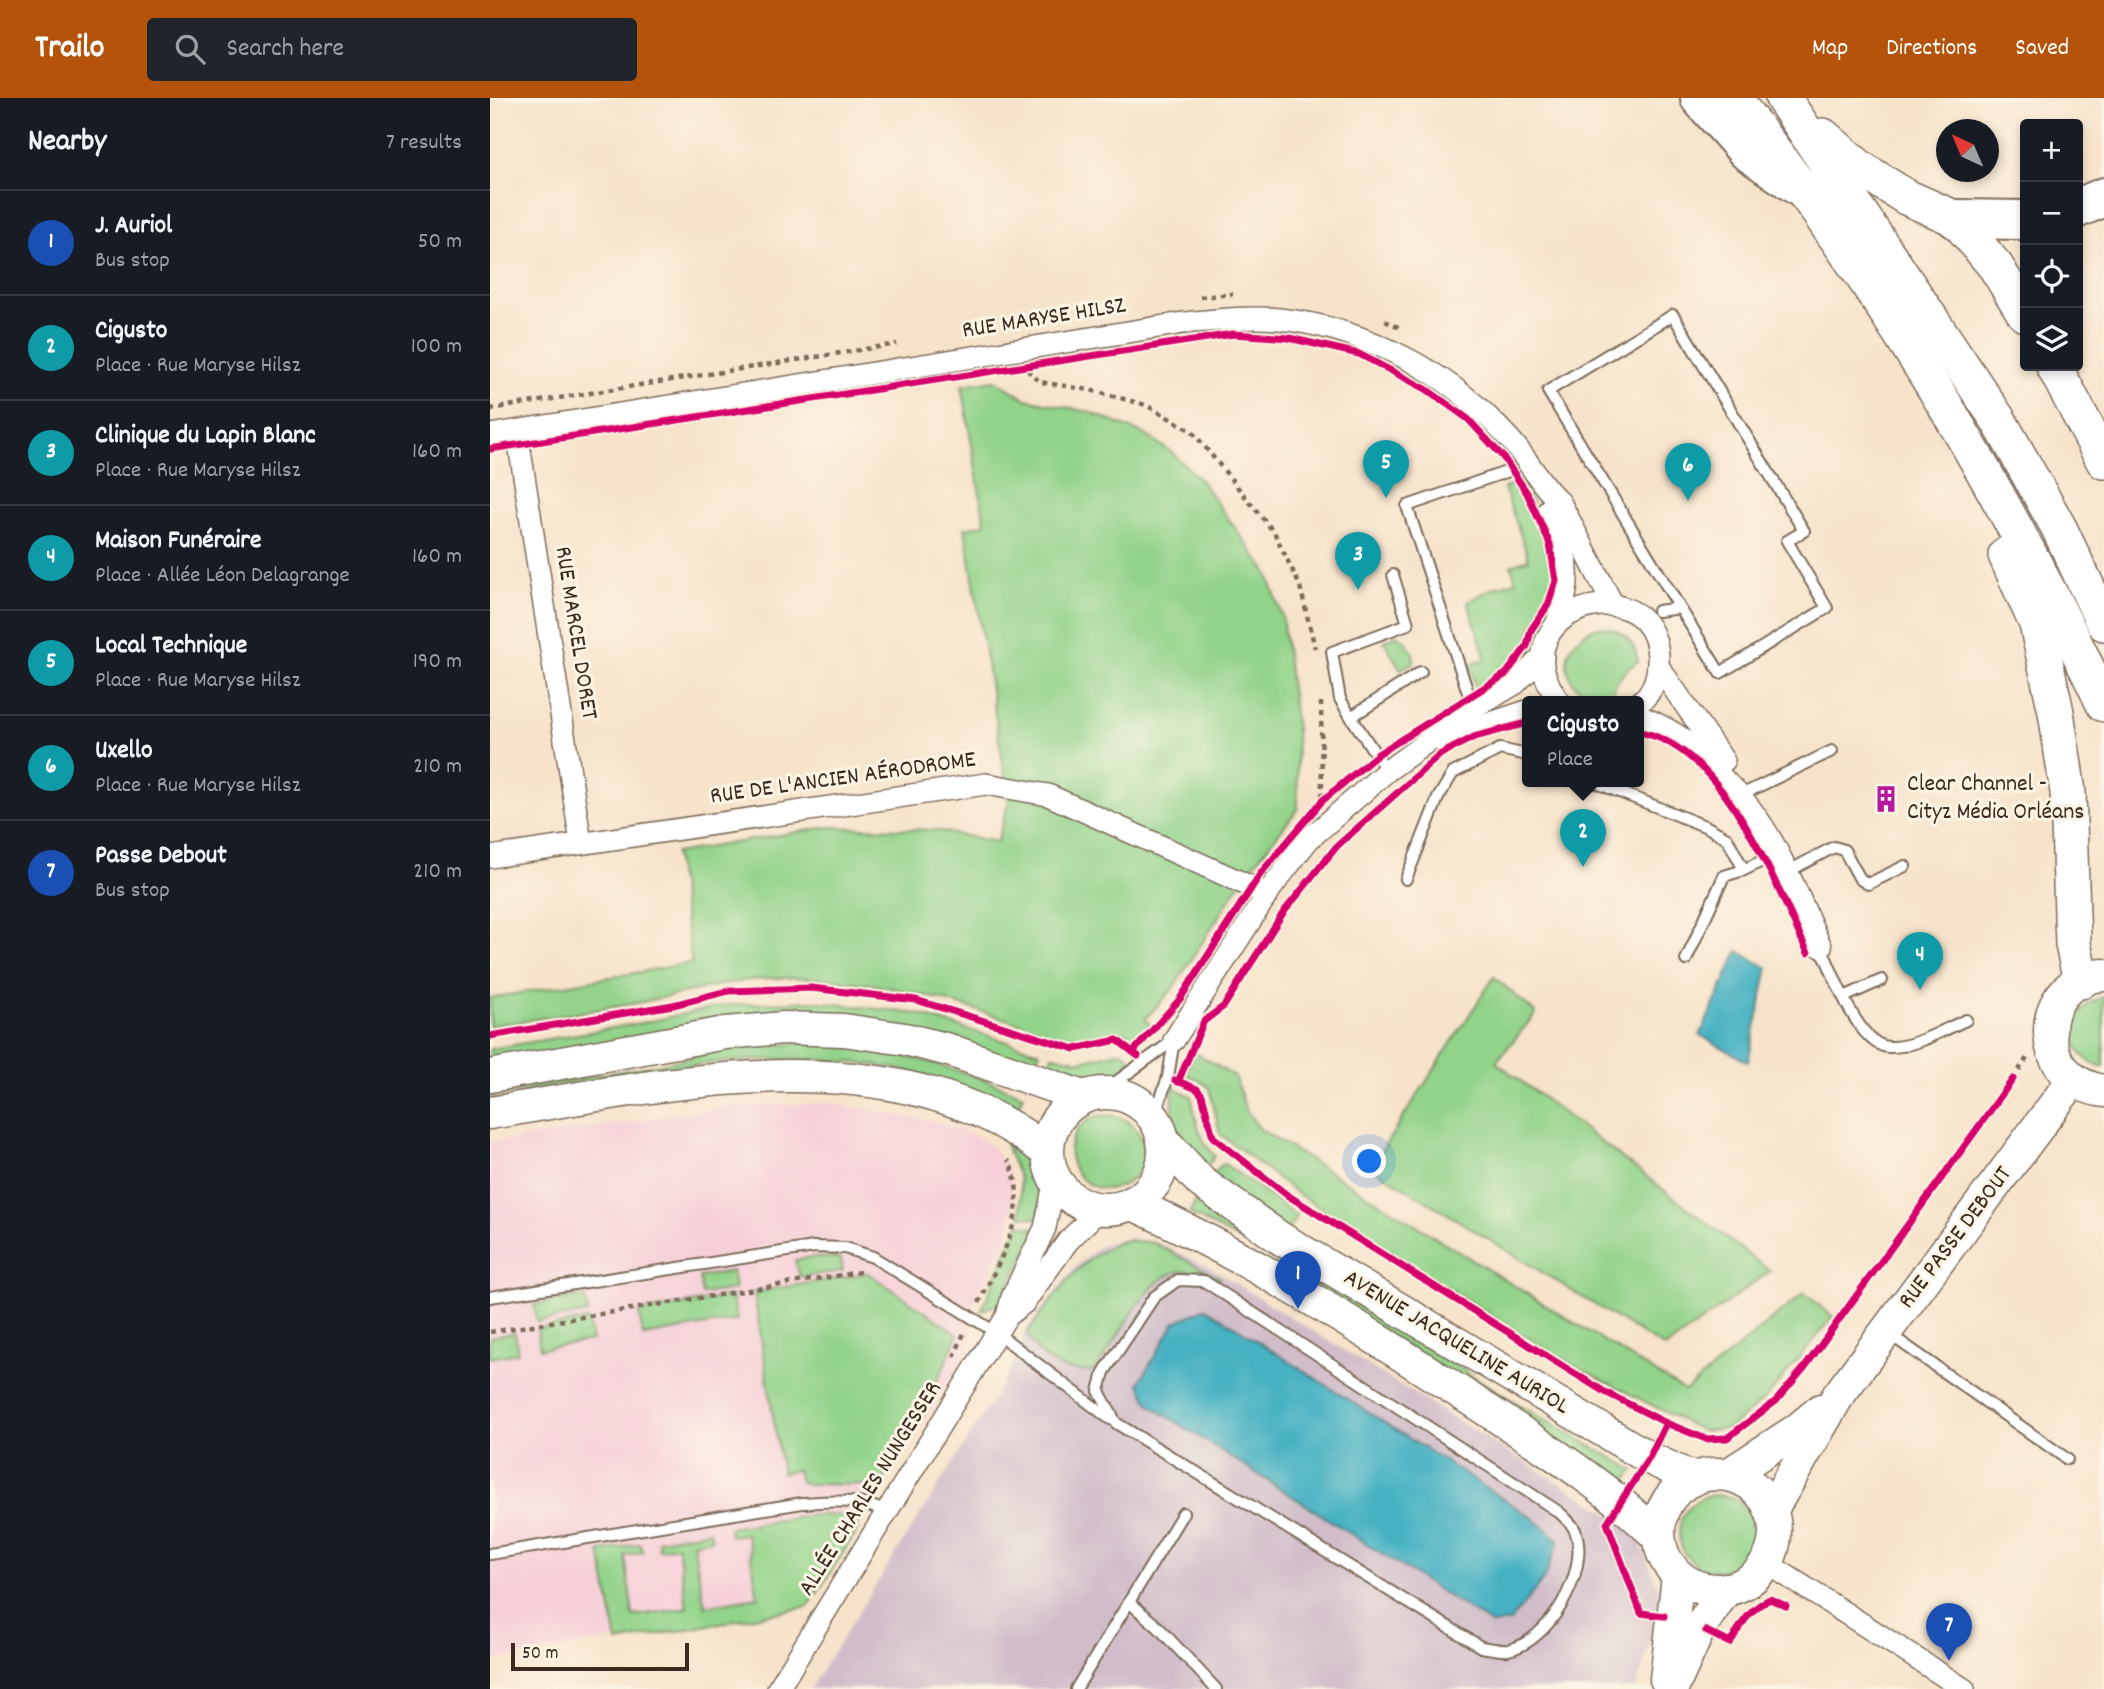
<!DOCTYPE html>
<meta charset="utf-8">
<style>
:root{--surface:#171b24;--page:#20242c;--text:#f1f3f6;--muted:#9ea1a6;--line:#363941;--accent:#b45309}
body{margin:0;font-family:Dekko,sans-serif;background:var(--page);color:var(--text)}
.controls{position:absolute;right:21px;top:21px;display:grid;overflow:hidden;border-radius:7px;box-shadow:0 4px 10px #0003}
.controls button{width:63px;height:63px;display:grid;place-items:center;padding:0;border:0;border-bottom:2px solid var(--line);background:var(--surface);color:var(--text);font:35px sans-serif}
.compass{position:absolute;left:1446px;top:21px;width:63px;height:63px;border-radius:50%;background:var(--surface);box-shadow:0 4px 10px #0003;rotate:316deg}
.scale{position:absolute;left:21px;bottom:18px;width:178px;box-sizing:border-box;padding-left:7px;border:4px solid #3b2a1e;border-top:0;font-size:19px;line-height:24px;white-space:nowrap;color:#3b2a1e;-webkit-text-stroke:5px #fcf5e5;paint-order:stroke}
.you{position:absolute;left:880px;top:1064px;width:24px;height:24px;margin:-18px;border:5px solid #fff;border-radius:50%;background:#1a73e8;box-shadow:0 0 0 10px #1a73e833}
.badge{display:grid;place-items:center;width:46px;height:46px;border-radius:50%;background:var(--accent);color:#fff;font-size:23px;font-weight:700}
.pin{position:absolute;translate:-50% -58px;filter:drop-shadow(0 2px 4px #0008)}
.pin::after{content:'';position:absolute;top:37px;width:24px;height:21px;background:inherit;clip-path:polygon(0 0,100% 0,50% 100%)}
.popup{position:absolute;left:1032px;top:598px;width:122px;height:91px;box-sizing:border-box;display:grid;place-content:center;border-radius:7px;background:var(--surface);filter:drop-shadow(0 2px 5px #0005);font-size:23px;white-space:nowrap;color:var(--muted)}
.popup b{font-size:26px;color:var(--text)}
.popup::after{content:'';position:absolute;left:50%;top:100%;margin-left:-14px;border:14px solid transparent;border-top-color:var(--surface)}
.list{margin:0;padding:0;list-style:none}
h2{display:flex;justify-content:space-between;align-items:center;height:91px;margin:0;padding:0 28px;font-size:30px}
h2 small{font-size:23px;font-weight:400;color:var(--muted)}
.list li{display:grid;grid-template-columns:46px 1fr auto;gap:21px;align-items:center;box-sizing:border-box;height:105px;padding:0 28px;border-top:2px solid var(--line)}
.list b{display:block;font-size:26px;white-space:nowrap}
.list p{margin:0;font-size:23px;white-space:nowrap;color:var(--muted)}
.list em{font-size:23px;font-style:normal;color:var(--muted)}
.icon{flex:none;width:38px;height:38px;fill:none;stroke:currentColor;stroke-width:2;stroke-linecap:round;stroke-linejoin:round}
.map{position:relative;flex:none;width:1614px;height:1591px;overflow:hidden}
header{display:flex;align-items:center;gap:42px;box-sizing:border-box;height:98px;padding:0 35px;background:var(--accent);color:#fff}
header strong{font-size:33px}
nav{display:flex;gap:38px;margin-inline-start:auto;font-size:24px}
.search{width:490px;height:63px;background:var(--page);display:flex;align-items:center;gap:18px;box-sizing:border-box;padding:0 24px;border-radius:7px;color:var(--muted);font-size:26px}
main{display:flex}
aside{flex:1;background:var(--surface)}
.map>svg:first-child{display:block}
.built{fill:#f6cfd8}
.industrial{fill:#d1bdca}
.green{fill:#92d38a;stroke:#667e54;stroke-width:2}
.water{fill:#45b1c2;stroke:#406e70;stroke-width:2}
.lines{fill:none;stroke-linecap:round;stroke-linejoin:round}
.lane-casing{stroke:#7d6b5a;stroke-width:14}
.street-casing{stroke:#7d6b5a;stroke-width:24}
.secondary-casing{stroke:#7d6b5a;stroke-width:35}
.primary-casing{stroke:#7d6b5a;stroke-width:38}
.highway-casing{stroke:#7d6b5a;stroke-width:42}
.path{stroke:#7d6b5a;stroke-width:4.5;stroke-dasharray:5 5;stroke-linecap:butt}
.lane{stroke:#fff;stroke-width:10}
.street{stroke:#fff;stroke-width:21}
.secondary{stroke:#fff;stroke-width:32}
.primary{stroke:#fff;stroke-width:35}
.highway{stroke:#fff;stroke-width:38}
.cycleway-casing{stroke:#fcf5e5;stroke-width:11}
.cycleway{stroke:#d6006c;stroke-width:7}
.labels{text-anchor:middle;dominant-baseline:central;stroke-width:6;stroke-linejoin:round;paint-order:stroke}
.street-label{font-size:24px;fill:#3b2a1e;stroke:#fcf5e5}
.poi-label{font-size:24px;fill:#3b2a1e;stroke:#fcf5e5;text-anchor:start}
</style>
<header>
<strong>Trailo</strong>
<div class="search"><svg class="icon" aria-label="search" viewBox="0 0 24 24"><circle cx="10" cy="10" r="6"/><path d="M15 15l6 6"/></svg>Search here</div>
<nav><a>Map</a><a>Directions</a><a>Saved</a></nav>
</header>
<main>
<aside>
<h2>Nearby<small>7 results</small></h2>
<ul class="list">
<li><span class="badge" style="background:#1a4fb4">1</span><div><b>J. Auriol</b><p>Bus stop</p></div><em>50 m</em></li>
<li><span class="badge" style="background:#0f9aa8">2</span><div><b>Cigusto</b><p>Place · Rue Maryse Hilsz</p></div><em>100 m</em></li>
<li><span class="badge" style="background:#0f9aa8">3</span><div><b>Clinique du Lapin Blanc</b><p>Place · Rue Maryse Hilsz</p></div><em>160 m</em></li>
<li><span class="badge" style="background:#0f9aa8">4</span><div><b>Maison Funéraire</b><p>Place · Allée Léon Delagrange</p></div><em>160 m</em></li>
<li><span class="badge" style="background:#0f9aa8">5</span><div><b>Local Technique</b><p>Place · Rue Maryse Hilsz</p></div><em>190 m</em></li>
<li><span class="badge" style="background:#0f9aa8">6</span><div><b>Uxello</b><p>Place · Rue Maryse Hilsz</p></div><em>210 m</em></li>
<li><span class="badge" style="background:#1a4fb4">7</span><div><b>Passe Debout</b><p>Bus stop</p></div><em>210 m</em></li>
</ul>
</aside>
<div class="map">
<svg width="1614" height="1591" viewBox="0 0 1614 1591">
<rect width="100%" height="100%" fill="#fcf5e5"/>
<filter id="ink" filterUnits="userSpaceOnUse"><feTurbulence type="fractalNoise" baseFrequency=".0143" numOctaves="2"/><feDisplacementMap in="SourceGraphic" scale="14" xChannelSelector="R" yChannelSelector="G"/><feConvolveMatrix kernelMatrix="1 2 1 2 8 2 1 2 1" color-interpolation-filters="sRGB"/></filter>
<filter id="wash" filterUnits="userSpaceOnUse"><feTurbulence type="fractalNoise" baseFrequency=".00686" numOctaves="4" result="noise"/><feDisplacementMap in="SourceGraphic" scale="28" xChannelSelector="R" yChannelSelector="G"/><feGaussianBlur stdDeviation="1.57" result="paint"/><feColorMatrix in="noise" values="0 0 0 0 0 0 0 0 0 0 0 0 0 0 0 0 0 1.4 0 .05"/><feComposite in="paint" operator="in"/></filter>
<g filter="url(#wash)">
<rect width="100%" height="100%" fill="#f7e3ca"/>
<polygon class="built" points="337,1005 443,1023 480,1035 504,1050 520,1075 524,1097 520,1132 482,1210 479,1252 317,1507 0,1563 0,1045 235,1009"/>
<polygon class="industrial" points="638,1140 665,1144 719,1169 1144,1431 1173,1500 1146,1591 320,1591 519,1276 536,1232 584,1170 611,1147"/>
<g class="green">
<path d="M 505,282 L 536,301 L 599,314 L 654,336 L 681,354 L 711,383 L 777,474 L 792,518 L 806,630 L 808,711 L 755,777 L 682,892 L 655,921 L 660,926 L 649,942 C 627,923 603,944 577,941 C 477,908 368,870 261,882 C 226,886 192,896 157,903 C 105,913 52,920 0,928 L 0,900 L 202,865 L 185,755 L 337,729 L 445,732 L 507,744 L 519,703 L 475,430 L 495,426 L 472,287 Z"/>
<path d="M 1030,384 C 1052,418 1076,465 1059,505 C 1055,515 1045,522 1041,532 C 1039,537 1039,543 1037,548 C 1029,571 1006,582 987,594 L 979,566 L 996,561 L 978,504 L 1003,490 L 1026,483 L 1021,467 L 1039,461 L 1014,390 Z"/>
<path d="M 1108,529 C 1131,530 1144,541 1148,563 C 1135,572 1124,584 1122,599 C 1071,605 1059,544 1108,529 Z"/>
<path d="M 907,537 C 918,544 924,552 924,565 L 910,571 L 894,543 Z"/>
<polygon points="1004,879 1046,915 1006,964 1280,1173 1175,1250 881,1069"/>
<path d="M 1614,899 L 1614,969 C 1573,961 1576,908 1614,899 Z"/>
<polygon points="323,903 428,916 550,954 542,974 367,928 0,973 0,951 157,924 236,907"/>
<path d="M 314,945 C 392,949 462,966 533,997 L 526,1012 C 490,996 454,982 416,973 C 280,943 135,977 0,999 L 0,995 L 177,965 L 239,950 Z"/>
<path d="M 632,953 L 643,962 C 618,989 587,983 554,978 L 562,957 L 591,963 Z"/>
<polygon points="704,954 745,979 756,1012 770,1031 1195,1293 1314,1195 1343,1219 1277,1299 1240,1330 1212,1333 1070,1260 808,1096 730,1036 719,989 696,976"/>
<path d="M 683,989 L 701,998 C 706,1021 708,1041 725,1058 L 712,1075 C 688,1047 680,1026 683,989 Z"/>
<circle cx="617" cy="1054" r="37"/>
<path d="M 523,1039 C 543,1062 557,1089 550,1121 L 531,1118 L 530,1081 L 516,1048 Z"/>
<polygon points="733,1065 807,1118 795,1136 720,1080"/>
<polygon points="707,1101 770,1146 1051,1320 1144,1372 1134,1386 1098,1365 766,1151 699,1115"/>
<polygon points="529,1126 547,1131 511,1205 491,1213"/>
<path d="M 636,1142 L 664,1145 L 730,1180 L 726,1184 C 663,1139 635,1242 602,1273 C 573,1275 549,1263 537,1235 C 566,1198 590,1156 636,1142 Z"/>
<polygon points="323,1159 351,1160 353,1173 310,1179 305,1162"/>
<polygon points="242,1173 245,1191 212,1196 209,1179"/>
<polygon points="378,1175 468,1236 430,1324 390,1387 315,1386 310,1384 307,1372 292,1375 264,1194"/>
<polygon points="95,1198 98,1215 47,1224 44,1207"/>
<polygon points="242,1198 247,1222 153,1238 149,1214"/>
<polygon points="98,1222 102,1243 50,1251 47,1231"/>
<polygon points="25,1235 28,1255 0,1260 0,1239"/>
<circle cx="1227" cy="1435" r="38"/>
<polygon points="323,1417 352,1417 368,1424 367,1433 318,1509 127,1544 110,1453 150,1446 153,1454 135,1458 143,1518 197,1510 188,1448 169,1451 168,1442 220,1433 222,1441 203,1445 215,1508 268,1499 257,1436 240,1438 239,1430"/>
</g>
<g class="water">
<polygon points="1248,853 1278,870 1258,964 1210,937"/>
<polygon points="716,1210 1043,1420 1069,1442 1055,1479 1020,1524 1003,1527 660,1307 649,1285 685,1224"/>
</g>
</g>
<g filter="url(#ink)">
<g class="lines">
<defs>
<g id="lane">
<polyline points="1168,513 1190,510 1230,575 1337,510 1297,443 1314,433 1183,217 1058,293 1190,510"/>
<polyline points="983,610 917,408 1022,372"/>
<polyline points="861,619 850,601 842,554 918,526 903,477"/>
<polyline points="897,673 861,619 931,574"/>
<polyline points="1102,683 1217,729 1237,740 1254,772 1288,755"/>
<polyline points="1251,697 1342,653"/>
<polyline points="1297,774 1344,749 1354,752 1370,781 1378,786 1415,768"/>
<polyline points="916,781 948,700 963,675 1010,651 1037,657"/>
<path d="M 1331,849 C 1343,874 1368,948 1399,949 C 1424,950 1453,932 1476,922"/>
<polyline points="1196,862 1234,778 1254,772"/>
<polyline points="1354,899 1392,882"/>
<polyline points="612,994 684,942"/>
<polyline points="664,1020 678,979 684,942"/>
<path d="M 688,1182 L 714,1183 L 1069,1414 C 1075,1420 1084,1427 1086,1435 C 1099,1474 1059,1544 1018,1552 C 1011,1553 999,1550 991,1549 L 626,1325 L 609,1293 L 614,1274 L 664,1199 Z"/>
<polyline points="0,1199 324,1149 355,1150 383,1159 507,1235 620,1321"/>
<polyline points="1398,1235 1577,1361"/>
<path d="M 0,1456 L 312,1405 C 342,1403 371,1400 397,1415"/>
<polyline points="639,1504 668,1529 726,1591"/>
<polyline points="586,1591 693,1415"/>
</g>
<g id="street">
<polyline points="27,333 91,745"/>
<path d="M 0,337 L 693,225 C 725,222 757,218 789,221 C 862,228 941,265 994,315 C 1005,326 1018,338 1027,350 C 1042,368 1052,389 1070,404 L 1123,507"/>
<path d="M 1059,411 C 1076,454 1086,479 1067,524"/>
<polyline points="1168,568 1234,663"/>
<path d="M 1069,603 C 1002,513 1161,464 1168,557 C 1169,575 1164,594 1149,605"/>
<path d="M 1149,618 C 1173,627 1194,640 1214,657 C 1223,665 1229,677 1238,686 C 1284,728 1305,793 1331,849"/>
<polyline points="950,642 1037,613"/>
<polyline points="0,759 496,686 558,697 777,796"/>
<polyline points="684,942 782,789 818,742 897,673 937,644 950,630 1025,586 1053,558"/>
<polyline points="521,1215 534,1205 578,1143 610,1111"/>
<polyline points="1277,1465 1474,1591"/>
<polyline points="288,1591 517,1218 522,1199 555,1130 565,1081"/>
</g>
<g id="secondary">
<path d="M 1614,877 C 1543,880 1541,983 1614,993"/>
<polyline points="0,978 235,935 294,930 354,932 415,941 459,952 593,999"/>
<circle cx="616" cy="1053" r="58"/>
<path d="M 0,1015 C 174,987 406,932 557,1054"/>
<polyline points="673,1042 711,1084 790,1140 1159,1360 1204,1381"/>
<path d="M 641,1105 C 759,1159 868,1228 977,1299 C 1042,1342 1113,1384 1169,1440"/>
<circle cx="1227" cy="1434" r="58"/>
<polyline points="1238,1377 1307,1332 1331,1312"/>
<polyline points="1281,1413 1348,1298 1583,982"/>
<polyline points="1176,1581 1188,1478"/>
<polyline points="1182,1591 1210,1529 1236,1491"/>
</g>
<g id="primary">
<path d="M 1243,0 C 1391,187 1513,391 1614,606"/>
<polyline points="1293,0 1509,323 1569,430 1614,525"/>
<polyline points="1333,38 1370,70 1416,99 1466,121 1506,169 1535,216"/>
<polyline points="1564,268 1614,363"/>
<polyline points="1516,457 1547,526 1566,614 1578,694 1583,846 1591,883"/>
</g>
<g id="highway">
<polyline points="1210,0 1257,53 1314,92"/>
<polyline points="1588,110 1614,99"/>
<polyline points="1466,121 1535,122"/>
</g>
</defs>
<use href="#lane" class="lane-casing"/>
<use href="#street" class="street-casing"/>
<use href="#secondary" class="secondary-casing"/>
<use href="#primary" class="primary-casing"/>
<use href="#highway" class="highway-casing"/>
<g class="path">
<polyline points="710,199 743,196"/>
<polyline points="895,223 912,231"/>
<polyline points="537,272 550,284 600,292 656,307 702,333 784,434 810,488 825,550"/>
<polyline points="0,311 407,246"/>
<polyline points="831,604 832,700"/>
<polyline points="1523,981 1537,960"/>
<path d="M 489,1205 C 510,1161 543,1111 518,1062"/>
<polyline points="0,1234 370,1174"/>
<polyline points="464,1259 474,1235"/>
<polyline points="1120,1433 1151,1515 1159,1516"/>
<path d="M 1232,1541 L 1240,1545 C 1251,1527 1260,1510 1280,1501 L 1296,1508"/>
</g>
<use href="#lane" class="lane"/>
<use href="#street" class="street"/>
<use href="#secondary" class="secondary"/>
<use href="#primary" class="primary"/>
<use href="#highway" class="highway"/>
<defs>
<g id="cycleway">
<polyline points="0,351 743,236 799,240 869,256 936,291 978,321 1013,359 1037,395 1060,446 1066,483 1058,507 1041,532 1037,548 1016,576 888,656 832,703 771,775 690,901 643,954"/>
<path d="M 1149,634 C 1234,648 1285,786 1318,855"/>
<polyline points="0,938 183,907 238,893 321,890 426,902 585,951 627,942 648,958"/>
<polyline points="685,982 707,991 712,997 723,1039 797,1097 1113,1293 1176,1325 1216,1341 1237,1340 1286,1303 1315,1269 1523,981"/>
<polyline points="688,984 714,923 734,908 793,815 847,748 951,656 984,639 1037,625"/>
<polyline points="1174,1518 1151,1515 1117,1425 1159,1360 1176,1325"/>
<path d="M 1216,1533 L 1240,1545 C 1251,1527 1260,1510 1280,1501 L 1296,1508"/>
</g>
</defs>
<use href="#cycleway" class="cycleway-casing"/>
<use href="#cycleway" class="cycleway"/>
</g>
</g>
<defs>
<symbol id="building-bare" viewBox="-9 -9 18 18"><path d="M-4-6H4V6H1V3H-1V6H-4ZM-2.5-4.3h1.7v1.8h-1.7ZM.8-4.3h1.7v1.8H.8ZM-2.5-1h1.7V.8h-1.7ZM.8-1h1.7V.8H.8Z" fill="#b5179e" stroke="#fcf5e5" stroke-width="2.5" paint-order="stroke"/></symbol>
</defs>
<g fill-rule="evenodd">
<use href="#building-bare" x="1377" y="682" width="38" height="38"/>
</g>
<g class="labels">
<g class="street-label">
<text transform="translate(554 221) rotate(-9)">RUE MARYSE HILSZ</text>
<text transform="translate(85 535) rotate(81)">RUE MARCEL DORET</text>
<text transform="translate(353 681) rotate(-8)">RUE DE L'ANCIEN AÉRODROME</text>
<text transform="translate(1466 1140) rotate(-53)">RUE PASSE DEBOUT</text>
<text transform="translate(966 1245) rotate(31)">AVENUE JACQUELINE AURIOL</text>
<text transform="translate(381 1391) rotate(-58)">ALLÉE CHARLES NUNGESSER</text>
</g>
<g class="poi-label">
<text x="1417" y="687">Clear Channel -<tspan x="1417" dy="28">Cityz Média Orléans</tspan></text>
</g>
</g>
</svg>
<div class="controls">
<button>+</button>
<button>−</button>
<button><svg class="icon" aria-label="locate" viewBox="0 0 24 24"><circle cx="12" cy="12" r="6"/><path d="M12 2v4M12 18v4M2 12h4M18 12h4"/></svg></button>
<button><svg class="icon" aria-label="layers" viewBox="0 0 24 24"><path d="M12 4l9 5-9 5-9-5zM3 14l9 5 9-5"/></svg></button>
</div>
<svg class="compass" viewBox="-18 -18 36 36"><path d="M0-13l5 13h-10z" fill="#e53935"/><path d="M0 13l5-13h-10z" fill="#9ea1a6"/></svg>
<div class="scale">50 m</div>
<div class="you"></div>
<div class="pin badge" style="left:808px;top:1211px;background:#1a4fb4">1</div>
<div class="pin badge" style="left:1093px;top:769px;background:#0f9aa8">2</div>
<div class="popup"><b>Cigusto</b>Place</div>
<div class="pin badge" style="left:868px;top:492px;background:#0f9aa8">3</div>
<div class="pin badge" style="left:1430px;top:892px;background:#0f9aa8">4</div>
<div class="pin badge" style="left:896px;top:400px;background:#0f9aa8">5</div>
<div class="pin badge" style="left:1198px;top:403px;background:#0f9aa8">6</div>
<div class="pin badge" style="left:1459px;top:1563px;background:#1a4fb4">7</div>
</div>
</main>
